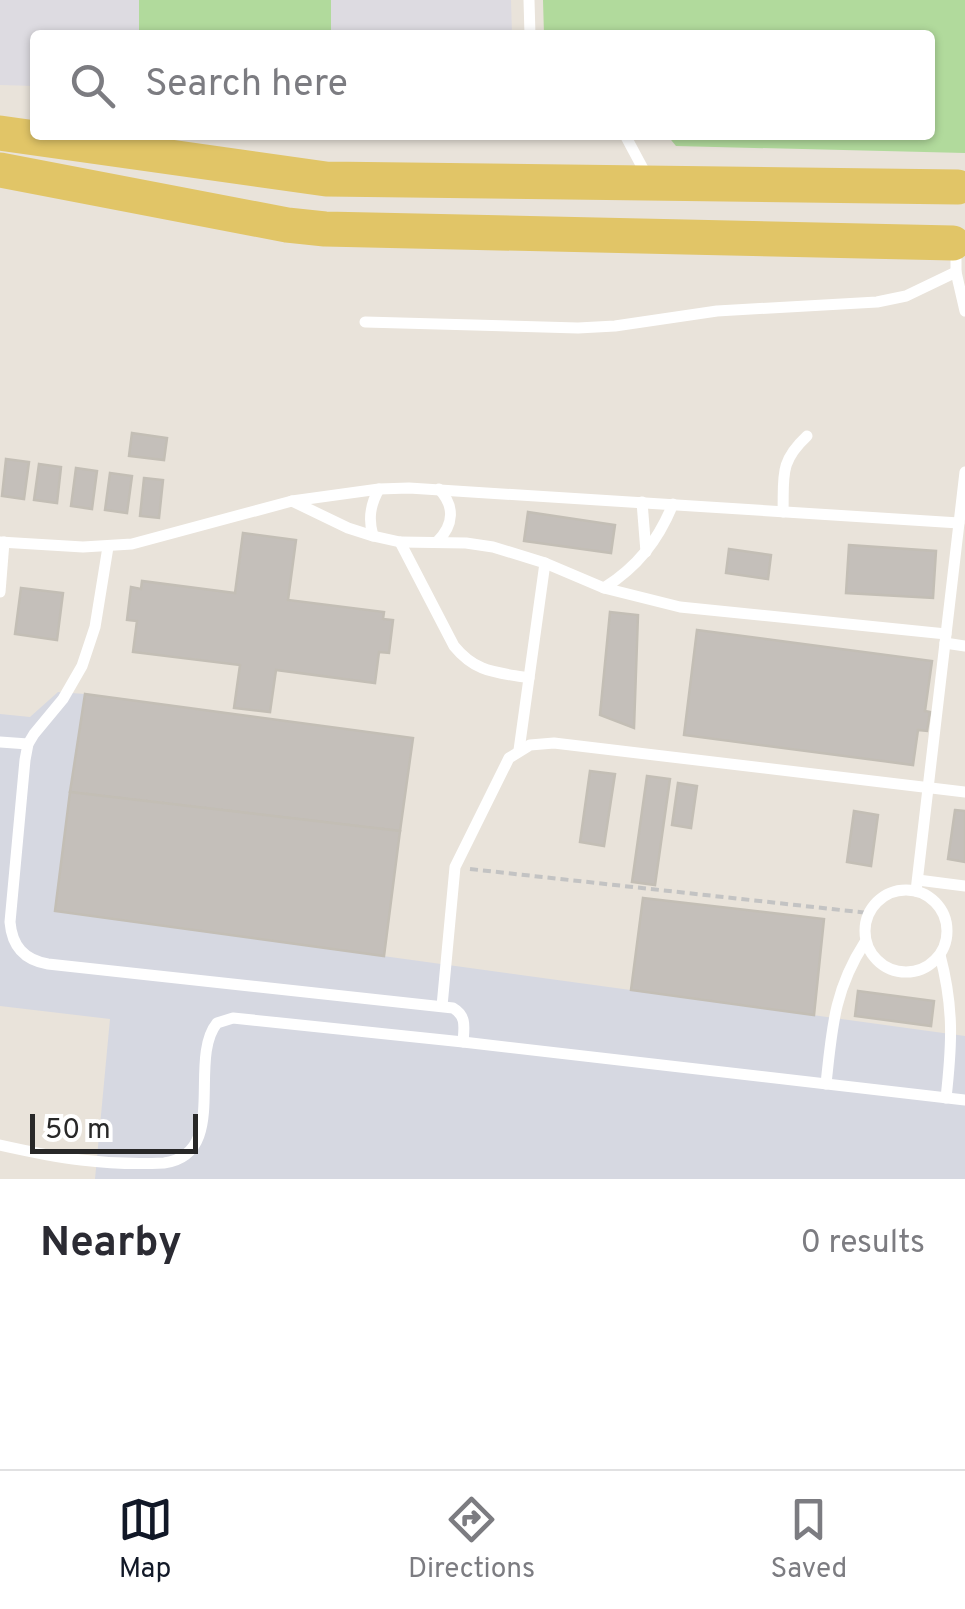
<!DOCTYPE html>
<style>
:root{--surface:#fff;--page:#f7f7f7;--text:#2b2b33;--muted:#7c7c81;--line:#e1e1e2;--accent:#111827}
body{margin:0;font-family:Overpass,sans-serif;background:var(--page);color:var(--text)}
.scale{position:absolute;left:30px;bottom:25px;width:168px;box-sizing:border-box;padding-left:10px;border:5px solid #282828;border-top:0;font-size:28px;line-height:35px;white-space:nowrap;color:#282828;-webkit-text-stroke:8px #fff;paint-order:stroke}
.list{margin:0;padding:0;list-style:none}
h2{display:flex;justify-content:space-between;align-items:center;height:130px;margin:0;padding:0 40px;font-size:42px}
h2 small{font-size:32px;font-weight:400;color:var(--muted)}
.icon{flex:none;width:55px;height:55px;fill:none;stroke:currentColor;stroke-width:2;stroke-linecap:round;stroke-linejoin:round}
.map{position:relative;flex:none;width:965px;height:1179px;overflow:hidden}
.search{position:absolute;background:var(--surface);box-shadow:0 2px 8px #0004;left:30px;right:30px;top:30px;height:110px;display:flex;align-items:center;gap:25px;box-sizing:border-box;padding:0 35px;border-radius:10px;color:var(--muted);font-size:38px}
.sheet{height:290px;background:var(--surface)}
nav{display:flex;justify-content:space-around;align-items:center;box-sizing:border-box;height:140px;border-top:2px solid var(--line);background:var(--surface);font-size:28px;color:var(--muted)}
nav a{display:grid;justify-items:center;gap:5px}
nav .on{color:var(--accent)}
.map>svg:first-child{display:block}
.industrial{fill:#dddbe1}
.airport{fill:#d6d8e1}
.green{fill:#b1da9c}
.building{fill:#c4bfba;stroke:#c3beb5;stroke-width:2.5}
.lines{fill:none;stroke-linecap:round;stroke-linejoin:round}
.path{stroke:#c3c3c3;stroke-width:4;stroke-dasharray:8 5;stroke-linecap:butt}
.service{stroke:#fff;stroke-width:11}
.primary{stroke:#e1c567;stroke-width:35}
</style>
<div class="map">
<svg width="965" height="1179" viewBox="0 0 965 1179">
<rect width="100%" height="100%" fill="#e9e3da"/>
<g class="industrial">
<polygon points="0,0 139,0 139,35 35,35 35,86 0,85"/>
<polygon points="331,0 511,0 512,35 331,35"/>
</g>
<polygon class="airport" points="58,692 85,694 56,911 965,1036 965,1179 95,1179 110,1019 0,1006 0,714 30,717"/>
<g class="green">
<rect x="139" y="0" width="192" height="35"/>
<polygon points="543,0 965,0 965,153 676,146 667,135 930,135 930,35 544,35"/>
</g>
<g class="building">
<polygon points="132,433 167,438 164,460 129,456"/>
<polygon points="6,459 29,462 24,499 2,496"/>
<polygon points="39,464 61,467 57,503 34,500"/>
<polygon points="76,468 97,471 92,509 71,506"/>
<polygon points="110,473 132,476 127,513 105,510"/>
<polygon points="144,478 163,480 159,518 140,516"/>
<polygon points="528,512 615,525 611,553 524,541"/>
<polygon points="243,533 296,540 288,600 384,612 383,619 393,620 389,653 379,652 375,683 276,670 270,712 234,708 240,665 133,652 137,621 127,620 131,587 141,589 142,581 235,593"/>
<polygon points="849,545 936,551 933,598 846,593"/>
<polygon points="729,549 771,555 768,579 726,573"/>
<polygon points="21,588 63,593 57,640 15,634"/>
<polygon points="610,612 638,615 634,728 600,715"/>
<polygon points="697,630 932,661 925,711 930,712 927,731 918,730 913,765 684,735"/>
<polygon points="85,694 413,738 400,831 70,792"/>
<polygon points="590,771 615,774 604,846 580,842"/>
<polygon points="647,776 670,779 655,885 632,882"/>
<polygon points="678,783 697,786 691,828 672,825"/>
<polygon points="70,792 400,831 384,956 55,911"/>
<polygon points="955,810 965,811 965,862 948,859"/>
<polygon points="854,811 878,815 871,866 847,862"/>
<polygon points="643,898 824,919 814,1015 631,990"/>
<polygon points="858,991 934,1001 931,1026 855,1016"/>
</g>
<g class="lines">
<polyline class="path" points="470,869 868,913"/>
<g class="service">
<polyline points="529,0 530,35"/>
<polyline points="625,135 648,178"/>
<polyline points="956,247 956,272 965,311"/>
<polyline points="365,322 578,328 615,326 717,311 877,302 906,296 956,272"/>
<polyline points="292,501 348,528 373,536 400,542 466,543 493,547 545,563 604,588 680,607 946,634"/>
<polyline points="642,502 646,552"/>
<path d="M 783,512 C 784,476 779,462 807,436"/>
<path d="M 373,536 C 368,519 370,505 379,489"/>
<polyline points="0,542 83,547 132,544 292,501 379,489 409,488 959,523"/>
<path d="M 400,542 L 454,646 C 476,673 496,672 529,678"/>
<path d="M 437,542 C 454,525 455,506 439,489"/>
<path d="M 108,547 L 95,627 L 82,666 L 63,699 L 34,734 L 28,744 L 25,760 L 10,922 C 12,946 24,960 48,964 L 453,1008 C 467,1016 464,1028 463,1042"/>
<path d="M 604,588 C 637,567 658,541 673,504"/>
<polyline points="0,592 4,542"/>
<polyline points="945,643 965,646"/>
<polyline points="0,742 28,744"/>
<polyline points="519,750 545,563"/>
<polyline points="918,880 965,886"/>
<circle cx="906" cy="931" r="41"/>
<polyline points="916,891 965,472"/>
<path d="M 940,955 C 954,1008 952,1044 946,1098"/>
<polyline points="442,1006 455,867 509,758 530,745 554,743 965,792"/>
<path d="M 826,1084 C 832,1028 834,990 865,942"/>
<path d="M 0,1145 C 58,1158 104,1166 164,1163 C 230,1154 187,1060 217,1023 L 233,1018 L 463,1042 L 965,1100"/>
</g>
<g class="primary">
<polyline points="0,133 326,179 958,187"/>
<polyline points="0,170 287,225 325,229 953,243"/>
</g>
</g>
</svg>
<div class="scale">50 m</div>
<div class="search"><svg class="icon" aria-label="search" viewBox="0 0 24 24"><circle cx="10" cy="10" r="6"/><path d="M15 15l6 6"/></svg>Search here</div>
</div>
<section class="sheet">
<h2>Nearby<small>0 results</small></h2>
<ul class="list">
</ul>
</section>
<nav>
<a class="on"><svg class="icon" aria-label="map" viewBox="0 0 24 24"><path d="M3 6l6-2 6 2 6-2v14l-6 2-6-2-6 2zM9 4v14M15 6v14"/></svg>Map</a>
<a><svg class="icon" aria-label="directions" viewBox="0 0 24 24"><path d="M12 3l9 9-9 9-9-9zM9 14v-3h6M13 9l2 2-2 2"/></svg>Directions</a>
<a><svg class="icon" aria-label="saved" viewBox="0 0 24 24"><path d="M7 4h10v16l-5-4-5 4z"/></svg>Saved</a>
</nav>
